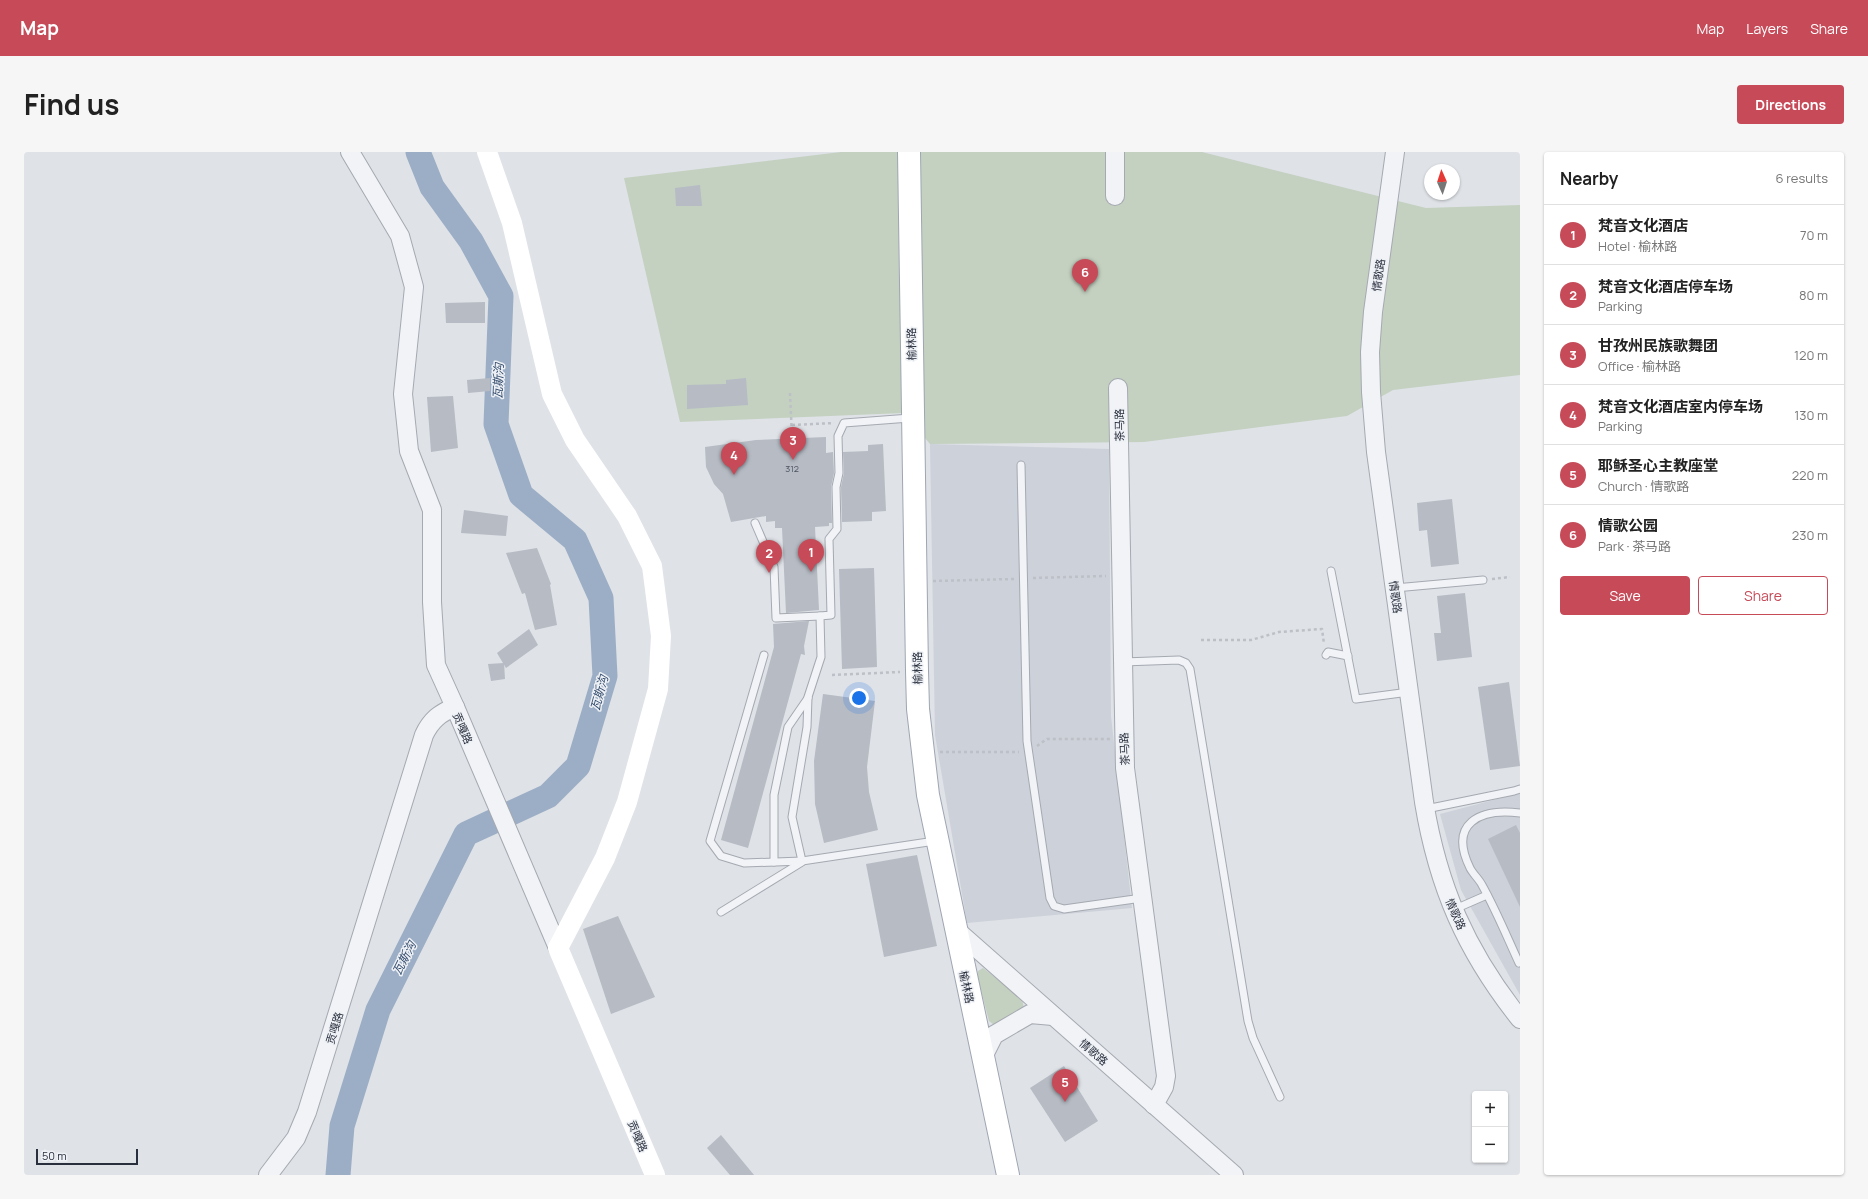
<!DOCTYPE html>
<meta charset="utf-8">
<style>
:root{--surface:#fff;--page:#f6f6f6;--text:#222;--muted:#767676;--line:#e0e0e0;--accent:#c64a58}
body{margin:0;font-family:Manrope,"Noto Sans SC",sans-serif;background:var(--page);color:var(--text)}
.controls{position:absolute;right:12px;bottom:12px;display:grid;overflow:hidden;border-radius:4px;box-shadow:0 1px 3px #0004}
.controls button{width:36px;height:36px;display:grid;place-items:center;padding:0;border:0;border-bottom:1px solid var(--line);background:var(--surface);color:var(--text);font:20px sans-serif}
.compass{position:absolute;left:1400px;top:12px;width:36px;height:36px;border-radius:50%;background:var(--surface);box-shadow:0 1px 3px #0004;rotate:357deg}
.scale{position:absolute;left:12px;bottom:10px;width:102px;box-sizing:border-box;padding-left:4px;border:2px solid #292f3d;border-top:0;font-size:11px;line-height:14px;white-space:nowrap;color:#292f3d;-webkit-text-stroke:3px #eef1f5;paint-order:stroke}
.you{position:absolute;left:835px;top:546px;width:14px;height:14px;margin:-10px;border:3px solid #fff;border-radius:50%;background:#1a73e8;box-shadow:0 0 0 6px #1a73e833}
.badge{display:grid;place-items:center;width:26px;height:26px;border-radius:50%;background:var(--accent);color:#fff;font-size:13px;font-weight:700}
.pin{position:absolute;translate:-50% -33px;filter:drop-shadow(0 1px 2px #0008)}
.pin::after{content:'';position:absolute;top:21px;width:14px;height:12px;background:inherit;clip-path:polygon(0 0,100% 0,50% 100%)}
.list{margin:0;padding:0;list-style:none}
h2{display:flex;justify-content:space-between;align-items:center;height:52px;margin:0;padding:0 16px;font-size:17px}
h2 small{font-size:13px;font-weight:400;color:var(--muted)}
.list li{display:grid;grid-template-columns:26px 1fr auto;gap:12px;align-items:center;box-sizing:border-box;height:60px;padding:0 16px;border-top:1px solid var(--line)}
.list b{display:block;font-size:15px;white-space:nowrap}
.list p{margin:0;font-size:13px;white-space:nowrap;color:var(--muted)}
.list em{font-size:13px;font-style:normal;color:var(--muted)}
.actions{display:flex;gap:8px;padding:12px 16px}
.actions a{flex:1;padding:9px 0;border:1px solid var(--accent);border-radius:4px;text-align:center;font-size:14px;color:var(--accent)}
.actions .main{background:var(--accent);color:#fff}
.map{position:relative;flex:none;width:1496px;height:1023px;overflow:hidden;border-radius:4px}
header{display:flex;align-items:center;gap:24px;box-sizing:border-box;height:56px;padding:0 20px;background:var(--accent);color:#fff}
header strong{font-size:19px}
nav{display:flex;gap:22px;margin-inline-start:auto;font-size:14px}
.intro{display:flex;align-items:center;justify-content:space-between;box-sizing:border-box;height:96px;padding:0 24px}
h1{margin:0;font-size:28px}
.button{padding:10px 18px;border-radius:4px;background:var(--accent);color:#fff;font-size:14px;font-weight:700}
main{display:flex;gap:24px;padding:0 24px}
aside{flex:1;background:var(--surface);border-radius:4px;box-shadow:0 1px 3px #0004}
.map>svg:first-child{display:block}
.built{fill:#cdd1d9}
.green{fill:#c4d1c0}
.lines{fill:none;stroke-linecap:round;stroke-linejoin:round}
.river{stroke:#9caec5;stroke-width:25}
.building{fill:#b6bbc4}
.service-casing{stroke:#a5a9b1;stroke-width:9}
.tertiary-casing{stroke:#a5a9b1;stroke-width:20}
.primary-casing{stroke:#9fa6b2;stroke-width:24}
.path{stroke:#bdc0c6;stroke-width:2.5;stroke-dasharray:3 3;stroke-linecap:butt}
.service{stroke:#f1f3f6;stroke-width:7}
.tertiary{stroke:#f1f3f6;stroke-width:18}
.secondary{stroke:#fff;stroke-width:20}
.primary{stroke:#fff;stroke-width:22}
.labels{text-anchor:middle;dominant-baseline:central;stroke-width:3;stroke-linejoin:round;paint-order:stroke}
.number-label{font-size:9px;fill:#4c525f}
.street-label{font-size:11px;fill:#292f3d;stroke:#eef1f5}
.water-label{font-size:12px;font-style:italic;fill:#354d6f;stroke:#eef1f5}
</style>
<header>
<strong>Map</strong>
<nav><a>Map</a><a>Layers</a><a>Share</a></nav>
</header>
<div class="intro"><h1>Find us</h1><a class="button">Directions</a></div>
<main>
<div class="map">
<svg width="1496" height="1023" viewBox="0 0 1496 1023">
<rect width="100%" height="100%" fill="#dfe2e7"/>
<g class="built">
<polygon points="906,292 1085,297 1087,564 1108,756 943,771 911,583"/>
<polygon points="1496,641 1496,843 1437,738 1416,662"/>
</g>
<g class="green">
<polygon points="817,0 1178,0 1402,56 1496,53 1496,223 1369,238 1323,264 1120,290 906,292 880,261 656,270 600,26"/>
<polygon points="959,816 998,847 1000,856 970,873 965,869 953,823 954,819"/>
</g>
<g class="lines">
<polyline class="river" points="314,1023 318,974 354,858 442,682 524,644 554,614 581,524 577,446 551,388 497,343 472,272 477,144 447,89 408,35 394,0"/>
</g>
<g class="building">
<polygon points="676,33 678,54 652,54 651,36"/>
<polygon points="461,150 461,171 422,171 421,151"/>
<polygon points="466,226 466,239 444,241 443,228"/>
<polygon points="722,226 724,253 663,257 663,233 702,232 702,228"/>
<polygon points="429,244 434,296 407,300 403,245"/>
<polygon points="802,285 802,301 809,300 810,321 807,335 808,371 805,371 805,374 791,375 795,458 762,461 758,376 751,376 751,369 742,370 742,364 707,370 699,342 690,332 682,315 681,295 732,288"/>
<polygon points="859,292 862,359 848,360 848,369 818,370 817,335 820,321 819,300 844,299 844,293"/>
<polygon points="1428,347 1435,412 1407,415 1403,378 1395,379 1393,351"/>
<polygon points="440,358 484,364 482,384 437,381"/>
<polygon points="513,396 527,432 526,433 533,473 511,478 501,441 498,442 482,401"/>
<polygon points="850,416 853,515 818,517 815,417"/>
<polygon points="1441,441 1448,505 1413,509 1410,481 1417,481 1413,444"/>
<polygon points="785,469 780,494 781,503 777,502 724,696 697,688 750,495 749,472"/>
<polygon points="505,477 514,493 482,516 473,501"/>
<polygon points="480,511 481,527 467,529 464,512"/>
<polygon points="1485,530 1496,614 1466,618 1454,535"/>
<polygon points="799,542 851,549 843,615 845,640 854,678 800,691 791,652 790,609"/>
<polygon points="1492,673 1496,681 1496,755 1464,687"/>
<polygon points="893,703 913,794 860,805 842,712"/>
<polygon points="594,764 631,845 587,862 559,777"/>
<polygon points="1040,914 1074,969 1041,990 1006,936"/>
<polygon points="697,983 730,1023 706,1023 683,996"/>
</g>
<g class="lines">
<defs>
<g id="service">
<polyline points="886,266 820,271 814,284 815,321 812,335 813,377 805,387 807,463 796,464 797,505 784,545 783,575 768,665 778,709 911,689"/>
<polyline points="997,313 1003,589 1026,746 1030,754 1040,757 1118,746"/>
<polyline points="731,371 750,415 752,466 796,464"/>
<polyline points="1307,419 1332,547 1385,540"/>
<polyline points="1371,436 1459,428"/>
<polyline points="740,503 686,689 697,704 720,711 778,709"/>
<polyline points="1302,503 1304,500 1324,504"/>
<polyline points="1099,510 1155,508 1162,511 1166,517 1224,869 1229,886 1256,945"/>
<polyline points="1402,657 1490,639 1496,637"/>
<polyline points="750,710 750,643 764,575 784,546"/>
<polyline points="1431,757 1463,743"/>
<polyline points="697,760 778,710"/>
<path d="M 1495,811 C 1483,785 1472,758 1458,733 C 1455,727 1449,722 1446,716 C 1424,671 1456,656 1496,661"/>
</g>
<g id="tertiary">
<polyline points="326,0 376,84 390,135 379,242 385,299 408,358 408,450 412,513 431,555"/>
<polyline points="1091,0 1091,44"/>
<path d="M 1371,0 L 1349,160 L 1346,200 L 1347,240 L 1352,300 L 1400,650 C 1414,735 1442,799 1496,867"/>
<polyline points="1094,236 1101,616 1142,924 1140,935 1130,953"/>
<polyline points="931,777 1210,1023"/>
<polyline points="958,907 970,883 1006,862 1029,864"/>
<path d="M 244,1023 L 272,986 L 283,960 L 400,583 C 407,568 416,561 431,555 L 534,796"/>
</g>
<polyline id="primary" points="885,0 893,519 894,557 904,643 984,1023"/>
</defs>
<use href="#service" class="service-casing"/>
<use href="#tertiary" class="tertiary-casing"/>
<use href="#primary" class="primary-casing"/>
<g class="path">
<polyline points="766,241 768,285"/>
<polyline points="768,273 810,271"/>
<polyline points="1009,426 1082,424"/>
<polyline points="1468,427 1486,425"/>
<polyline points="909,429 990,427"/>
<polyline points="1177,488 1227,488 1255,480 1298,477 1300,492"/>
<polyline points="808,523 876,520"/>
<polyline points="1013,594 1023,587 1086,587"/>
<polyline points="916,600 995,600"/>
</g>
<use href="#service" class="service"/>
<use href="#tertiary" class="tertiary"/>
<polyline class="secondary" points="463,0 488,71 528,242 551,288 603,364 628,414 637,484 634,537 603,650 581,706 534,796 631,1023"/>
<use href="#primary" class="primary"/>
</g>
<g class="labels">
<g class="number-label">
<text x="768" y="316">312</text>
</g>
<g class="street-label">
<text transform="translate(1354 123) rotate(-82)">情歌路</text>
<text transform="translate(887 192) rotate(-91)">榆林路</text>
<text transform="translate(1095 273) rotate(-91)">茶马路</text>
<text transform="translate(1372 445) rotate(82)">情歌路</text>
<text transform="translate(893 516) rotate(-91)">榆林路</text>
<text transform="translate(439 576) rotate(67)">贡嘎路</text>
<text transform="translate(1100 597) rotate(-93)">茶马路</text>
<text transform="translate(1432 762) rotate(66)">情歌路</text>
<text transform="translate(943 835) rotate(78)">榆林路</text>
<text transform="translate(310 876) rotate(-73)">贡嘎路</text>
<text transform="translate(1070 900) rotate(41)">情歌路</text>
<text transform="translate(614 984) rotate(67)">贡嘎路</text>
</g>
<g class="water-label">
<text transform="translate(474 229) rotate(-88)">瓦斯沟</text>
<text transform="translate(575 541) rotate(-75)">瓦斯沟</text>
<text transform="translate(380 806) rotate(-63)">瓦斯沟</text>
</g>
</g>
</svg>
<div class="controls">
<button>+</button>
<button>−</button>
</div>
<svg class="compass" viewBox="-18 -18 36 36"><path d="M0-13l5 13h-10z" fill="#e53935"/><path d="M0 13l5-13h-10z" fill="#767676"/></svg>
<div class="scale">50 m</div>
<div class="you"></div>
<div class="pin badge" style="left:787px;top:420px">1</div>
<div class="pin badge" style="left:745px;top:421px">2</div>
<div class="pin badge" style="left:769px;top:308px">3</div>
<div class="pin badge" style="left:710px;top:323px">4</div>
<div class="pin badge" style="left:1041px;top:950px">5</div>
<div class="pin badge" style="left:1061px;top:140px">6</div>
</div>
<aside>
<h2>Nearby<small>6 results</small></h2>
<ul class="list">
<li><span class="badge">1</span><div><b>梵音文化酒店</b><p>Hotel · 榆林路</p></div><em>70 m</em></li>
<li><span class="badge">2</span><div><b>梵音文化酒店停车场</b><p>Parking</p></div><em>80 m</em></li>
<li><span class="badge">3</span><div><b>甘孜州民族歌舞团</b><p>Office · 榆林路</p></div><em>120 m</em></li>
<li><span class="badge">4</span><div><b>梵音文化酒店室内停车场</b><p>Parking</p></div><em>130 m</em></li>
<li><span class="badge">5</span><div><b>耶稣圣心主教座堂</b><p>Church · 情歌路</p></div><em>220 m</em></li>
<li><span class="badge">6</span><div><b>情歌公园</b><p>Park · 茶马路</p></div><em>230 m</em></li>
</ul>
<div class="actions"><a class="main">Save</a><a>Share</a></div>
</aside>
</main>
